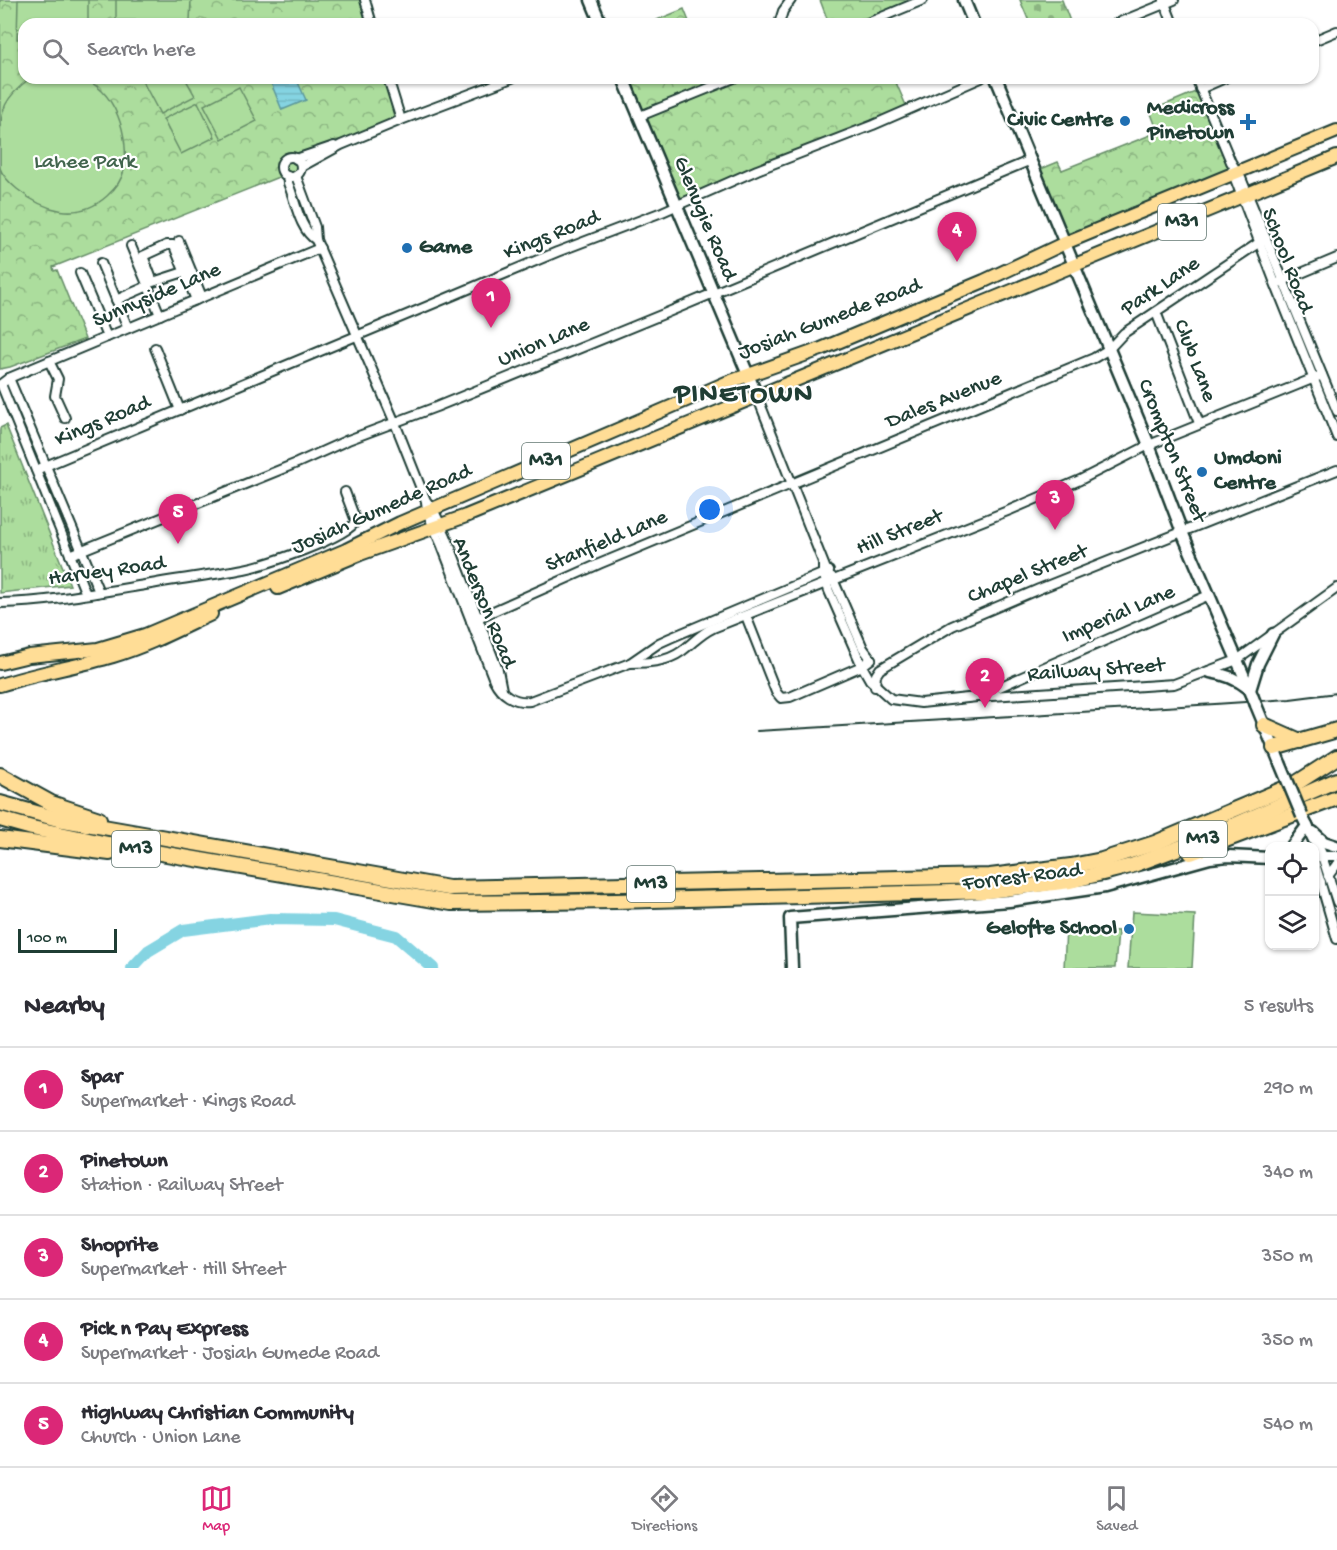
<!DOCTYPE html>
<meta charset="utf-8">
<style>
:root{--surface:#fff;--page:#f2f2f3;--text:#2b2b33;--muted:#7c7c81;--line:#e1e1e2;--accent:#db2777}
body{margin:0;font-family:"Gochi Hand",sans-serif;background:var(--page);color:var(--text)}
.controls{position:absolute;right:18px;bottom:18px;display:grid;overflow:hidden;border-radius:12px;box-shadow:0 2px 4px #0004}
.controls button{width:54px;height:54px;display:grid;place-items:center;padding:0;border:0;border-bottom:2px solid var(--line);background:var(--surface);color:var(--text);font:30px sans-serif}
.scale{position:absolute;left:18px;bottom:15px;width:99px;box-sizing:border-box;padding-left:6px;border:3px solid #1f3d34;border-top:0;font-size:16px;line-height:21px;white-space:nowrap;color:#1f3d34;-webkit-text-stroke:4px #fff;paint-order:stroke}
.you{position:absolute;left:710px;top:510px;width:21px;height:21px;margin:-15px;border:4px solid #fff;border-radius:50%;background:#1a73e8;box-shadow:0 0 0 9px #1a73e833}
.badge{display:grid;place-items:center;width:39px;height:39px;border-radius:50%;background:var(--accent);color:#fff;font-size:20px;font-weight:700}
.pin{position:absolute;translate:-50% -50px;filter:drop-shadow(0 2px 3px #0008)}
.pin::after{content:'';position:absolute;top:32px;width:21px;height:18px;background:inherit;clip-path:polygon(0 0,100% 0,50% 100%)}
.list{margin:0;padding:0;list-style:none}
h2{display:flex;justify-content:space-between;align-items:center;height:78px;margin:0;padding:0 24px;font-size:26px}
h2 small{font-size:20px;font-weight:400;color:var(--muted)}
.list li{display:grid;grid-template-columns:39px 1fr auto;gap:18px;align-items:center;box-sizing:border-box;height:84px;padding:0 24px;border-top:2px solid var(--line)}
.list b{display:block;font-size:22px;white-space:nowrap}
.list p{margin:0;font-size:20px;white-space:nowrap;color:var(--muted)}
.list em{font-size:20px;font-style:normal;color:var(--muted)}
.icon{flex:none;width:33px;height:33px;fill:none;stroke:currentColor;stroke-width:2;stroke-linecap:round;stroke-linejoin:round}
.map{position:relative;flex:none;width:1337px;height:968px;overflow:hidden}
.search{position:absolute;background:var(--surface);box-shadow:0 2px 4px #0004;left:18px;right:18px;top:18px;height:66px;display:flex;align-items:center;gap:15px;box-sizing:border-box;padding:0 21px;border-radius:18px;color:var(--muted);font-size:22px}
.sheet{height:498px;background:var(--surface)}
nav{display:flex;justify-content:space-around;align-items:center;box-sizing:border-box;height:84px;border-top:2px solid var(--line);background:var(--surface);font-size:16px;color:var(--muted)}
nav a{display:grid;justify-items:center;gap:3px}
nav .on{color:var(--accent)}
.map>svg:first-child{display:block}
.grass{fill:url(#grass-tufts);stroke:#668d68;stroke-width:1.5}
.forest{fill:url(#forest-crowns);stroke:#668d68;stroke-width:1.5}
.cemetery{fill:url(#cemetery-stones);stroke:#668d68;stroke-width:1.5}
.pitch{fill:#acdd9d;stroke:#668d68;stroke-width:1.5}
.water{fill:url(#water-rules);stroke:#5c989c;stroke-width:1.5}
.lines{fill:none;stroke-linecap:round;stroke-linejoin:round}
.river{stroke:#85d4e2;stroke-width:12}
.street-casing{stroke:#1f3d34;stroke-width:12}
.secondary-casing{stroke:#1f3d34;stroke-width:15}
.primary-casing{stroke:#1f3d34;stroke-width:16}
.highway-casing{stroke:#1f3d34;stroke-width:18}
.street{stroke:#fff;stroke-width:8}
.secondary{stroke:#fff;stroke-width:10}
.primary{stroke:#ffdd96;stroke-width:12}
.highway{stroke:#ffdd96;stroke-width:14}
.rail{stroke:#1f3d34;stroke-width:2}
.secondary-bridge-casing{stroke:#1f3d34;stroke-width:15;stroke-linecap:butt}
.secondary-bridge{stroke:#fff;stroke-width:10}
.poi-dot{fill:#1f6fb2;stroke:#fff;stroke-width:2}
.labels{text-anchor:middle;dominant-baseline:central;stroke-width:4.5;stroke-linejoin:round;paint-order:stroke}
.shield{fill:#fff;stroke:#627771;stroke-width:1.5}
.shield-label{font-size:21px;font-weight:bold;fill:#1f3d34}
.poi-label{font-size:22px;font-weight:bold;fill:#1f3d34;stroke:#fff;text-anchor:end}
.park-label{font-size:22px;fill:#42654e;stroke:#fff}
.street-label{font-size:22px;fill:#1f3d34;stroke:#fff}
.district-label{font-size:28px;font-weight:bold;letter-spacing:1.5px;fill:#1f3d34;stroke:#fff}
</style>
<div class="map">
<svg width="1337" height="968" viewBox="0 0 1337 968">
<defs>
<pattern id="grass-tufts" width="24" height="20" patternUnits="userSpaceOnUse" patternTransform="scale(1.5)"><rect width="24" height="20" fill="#acdd9d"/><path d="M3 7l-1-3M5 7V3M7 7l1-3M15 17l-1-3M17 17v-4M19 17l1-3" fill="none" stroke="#8bb481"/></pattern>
<pattern id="forest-crowns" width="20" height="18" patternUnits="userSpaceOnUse" patternTransform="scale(1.5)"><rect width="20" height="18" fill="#acdd9d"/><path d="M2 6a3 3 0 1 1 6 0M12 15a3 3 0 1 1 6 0" fill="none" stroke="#8bb481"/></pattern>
<pattern id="cemetery-stones" width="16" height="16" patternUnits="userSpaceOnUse" patternTransform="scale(1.5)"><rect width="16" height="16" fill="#acdd9d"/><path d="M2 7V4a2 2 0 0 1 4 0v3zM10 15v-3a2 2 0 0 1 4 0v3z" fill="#8bb481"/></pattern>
<pattern id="water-rules" width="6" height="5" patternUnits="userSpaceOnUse" patternTransform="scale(1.5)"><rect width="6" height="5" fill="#85d4e2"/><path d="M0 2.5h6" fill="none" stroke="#72b7c2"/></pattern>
</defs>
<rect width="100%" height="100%" fill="#fff"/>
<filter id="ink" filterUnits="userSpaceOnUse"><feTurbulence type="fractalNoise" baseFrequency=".0167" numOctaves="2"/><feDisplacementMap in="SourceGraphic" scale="12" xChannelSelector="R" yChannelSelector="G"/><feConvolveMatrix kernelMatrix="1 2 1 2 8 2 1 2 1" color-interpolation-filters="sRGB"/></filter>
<g filter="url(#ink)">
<polygon class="grass" points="6,425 70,585 0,593 0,428"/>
<g class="forest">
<path d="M 0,0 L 365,0 L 372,24 L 24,24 L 24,78 L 388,78 L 401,120 L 301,163 L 301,170 L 296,176 C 290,178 285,175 276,178 L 53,267 L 54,271 L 57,270 L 85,339 L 10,367 L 0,369 Z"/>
<polygon points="820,0 923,0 872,24 829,24"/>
<polygon points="684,9 690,24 647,24"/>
<polygon points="623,78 713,78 717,85 735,78 894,78 908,110 676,206"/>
<polygon points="1200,90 1235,172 1065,243 1036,171 1058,162 1062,170 1158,132 1150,111"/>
</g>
<polygon class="cemetery" points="1020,0 1062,0 1071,24 1030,24"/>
<g class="pitch">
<polygon points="18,0 88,0 88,24 24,24 24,39 17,39"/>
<polygon points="116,0 191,0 190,21 116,20"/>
<path d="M 30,78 C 44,78 67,75 80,78 C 116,88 130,138 124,170 C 122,179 115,189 107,196 C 78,222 44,211 17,189 C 11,184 2,175 0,168 C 0,159 0,149 0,140 C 0,108 5,98 30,78 Z"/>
<polygon points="147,78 185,78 195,96 160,114 142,80"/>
<polygon points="239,87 257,121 222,139 204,105"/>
<polygon points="198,102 215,137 181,154 163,119"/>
<polygon points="1132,912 1195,915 1192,968 1128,968"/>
<polygon points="1066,928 1118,931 1115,968 1064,968"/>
</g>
<polygon class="water" points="269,78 296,78 306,100 282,110"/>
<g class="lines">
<polyline class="river" points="132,968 148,951 183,930 270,919 334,920 396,936 433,968"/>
<defs>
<g id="street">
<polyline points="365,0 372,24"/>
<polyline points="1164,1 1173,24"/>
<polyline points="779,24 783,11 791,0"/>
<polyline points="865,24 923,0"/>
<polyline points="1115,24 1174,0"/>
<polyline points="1313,41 1337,31"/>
<polyline points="388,78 401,120"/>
<polyline points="1196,78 1231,162 1241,178 1337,411"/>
<polyline points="1200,89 1225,78"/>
<polyline points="640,116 734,78"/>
<circle cx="291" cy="167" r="10"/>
<polyline points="296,159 334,146"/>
<polyline points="301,167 341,145 401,120 512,78"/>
<polyline points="1232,171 1275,283 1337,437"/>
<path d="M 287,176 L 288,183 C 296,202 299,229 316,240"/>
<polyline points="296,176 315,227 316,240 395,423 426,501 433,509 446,536 498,670 502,690"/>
<polyline points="179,241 202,297"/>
<polyline points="131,246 160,315"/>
<polyline points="101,263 128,328"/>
<polyline points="184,272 153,282 143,256 167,245 173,245 174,246 196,300"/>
<polyline points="80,273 107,337"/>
<polyline points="1280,282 1337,258"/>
<polyline points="116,300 148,286"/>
<polyline points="1156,312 1199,423"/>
<polyline points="155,348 180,410"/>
<polyline points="49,361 58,379 55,396 65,418"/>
<polyline points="9,378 99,592"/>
<polyline points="757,396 825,567"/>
<polyline points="36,470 557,252 662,212 757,170 873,125 981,78"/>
<path d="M 426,501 L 427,512 L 442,546 L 494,680 C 501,694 514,703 530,701 L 630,663 L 659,643 L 670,638 L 829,571"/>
<polyline points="70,555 297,463 348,440 436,407 666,313 1031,160"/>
<polyline points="823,564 823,573 829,591 862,666 870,680 891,699 921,703 977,697 1174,684 1237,660 1337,588"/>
<polyline points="832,577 863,648 871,659"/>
<polyline points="86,594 1,384 9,378 320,248"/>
<path d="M 0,603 C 49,602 97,593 145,585 C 178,579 212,575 244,569 C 265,565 347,538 356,521 L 345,492"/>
<polyline points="746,616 776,692 781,698 790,697 862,666 871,659"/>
<polyline points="471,621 599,564 1094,358 1109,349 1124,333 1266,238"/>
<path d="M 630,663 C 648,663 667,662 682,651 C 693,643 700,634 713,628 L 1010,510 L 1080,480 L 1149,445 L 1322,375"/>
<polyline points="875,687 876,675 880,669 952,626 1039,589 1337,470"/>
<polyline points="981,695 1209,595"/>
<polyline points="1337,856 1322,856 1337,902"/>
<polyline points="1314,860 1337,939"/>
<polyline points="1328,876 1337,864"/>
</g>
<g id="secondary">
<polyline points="591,0 601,24"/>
<polyline points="964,0 974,24"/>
<polyline points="623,78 757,396"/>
<polyline points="996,78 1149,445 1182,532 1252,695"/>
<path d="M 1210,672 C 1225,674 1236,678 1248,688"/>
<polyline points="1250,690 1258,664 1273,634"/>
<polyline points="1256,705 1280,763"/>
<polyline points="1302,816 1322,856 1314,856"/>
<polyline points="1313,832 1324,842 1336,846"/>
<polyline points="1292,846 1307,826"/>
<polyline points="1314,877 1320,882"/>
<polyline points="792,968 790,918 1009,901 1105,887 1210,858 1228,856 1270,858"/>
</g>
<g id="primary">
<polyline points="278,588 360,554 466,516 1337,157"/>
<polyline points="0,663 29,656 98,649 145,635 346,550 400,523 659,412 726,383 821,349 984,281 1065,243 1337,131"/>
<path d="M 0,685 C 37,673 75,667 113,656 C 147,646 179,629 211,614"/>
</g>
<g id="highway">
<polyline points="1264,725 1300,741"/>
<polyline points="1274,748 1337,730"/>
<polyline points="0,775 51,803 99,819"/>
<polyline points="0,803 58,819 449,888 990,876 1071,866 1102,860 1155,843 1295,784 1337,757"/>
<polyline points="0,819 32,828 108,844 451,903 616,901 987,891 1070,881 1131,866 1203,839 1337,780"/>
<polyline points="0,839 110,853"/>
<polyline points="1191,853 1337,798"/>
</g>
</defs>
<use href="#street" class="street-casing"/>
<use href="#secondary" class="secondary-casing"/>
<use href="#primary" class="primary-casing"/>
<use href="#highway" class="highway-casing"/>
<use href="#street" class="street"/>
<use href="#secondary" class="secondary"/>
<use href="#primary" class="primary"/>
<use href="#highway" class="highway"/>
<polyline class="rail" points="757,731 1215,704 1290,699 1337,693"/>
<defs>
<g id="secondary-bridge">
<polyline points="1252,695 1256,705"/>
<polyline points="1280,763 1302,816"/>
</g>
</defs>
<use href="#secondary-bridge" class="secondary-bridge-casing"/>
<use href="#secondary-bridge" class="secondary-bridge"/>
</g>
</g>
<g class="poi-dot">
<circle cx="1125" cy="121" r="6"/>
<path d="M1245 113h6v6h6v6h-6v6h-6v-6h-6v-6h6z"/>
<circle cx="407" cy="248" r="6"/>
<circle cx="1202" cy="472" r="6"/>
<circle cx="1129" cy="929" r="6"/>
</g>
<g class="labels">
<g class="shield">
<rect x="1158" y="204" width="48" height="36" rx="4.5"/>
<rect x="522" y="443" width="48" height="36" rx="4.5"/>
<rect x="1179" y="821" width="48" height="36" rx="4.5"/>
<rect x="112" y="831" width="48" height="36" rx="4.5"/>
<rect x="627" y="866" width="48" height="36" rx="4.5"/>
</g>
<g class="shield-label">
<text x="1182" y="222">M31</text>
<text x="546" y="461">M31</text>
<text x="1203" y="839">M13</text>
<text x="136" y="849">M13</text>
<text x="651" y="884">M13</text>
</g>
<g class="poi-label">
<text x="1234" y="109">Medicross<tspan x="1234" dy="25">Pinetown</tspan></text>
<text x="1113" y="121">Civic Centre</text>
<text x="419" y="248" text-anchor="start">Game</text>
<text x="1214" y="459" text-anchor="start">Umdoni<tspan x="1214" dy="25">Centre</tspan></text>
<text x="1117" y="929">Gelofte School</text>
</g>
<g class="park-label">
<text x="85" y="163">Lahee Park</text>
</g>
<g class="street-label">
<text transform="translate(704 219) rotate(67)">Glenugie Road</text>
<text transform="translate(552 236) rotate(-22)">Kings Road</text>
<text transform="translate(1286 261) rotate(69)">School Road</text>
<text transform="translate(1161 287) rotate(-34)">Park Lane</text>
<text transform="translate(157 296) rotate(-23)">Sunnyside Lane</text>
<text transform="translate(830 320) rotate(-21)">Josiah Gumede Road</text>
<text transform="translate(544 343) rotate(-23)">Union Lane</text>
<text transform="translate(1194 361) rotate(69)">Club Lane</text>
<text transform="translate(944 401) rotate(-22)">Dales Avenue</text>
<text transform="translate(103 422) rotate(-23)">Kings Road</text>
<text transform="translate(1171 451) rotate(68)">Crompton Street</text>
<text transform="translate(382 510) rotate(-24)">Josiah Gumede Road</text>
<text transform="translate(900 533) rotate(-22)">Hill Street</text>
<text transform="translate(607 542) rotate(-23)">Stanfield Lane</text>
<text transform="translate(107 572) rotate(-8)">Harvey Road</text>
<text transform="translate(1028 575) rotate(-22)">Chapel Street</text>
<text transform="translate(483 603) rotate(68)">Anderson Road</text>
<text transform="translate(1119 615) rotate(-23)">Imperial Lane</text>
<text transform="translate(1096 671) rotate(-4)">Railway Street</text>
<text transform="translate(1022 878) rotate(-7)">Forrest Road</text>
</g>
<g class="district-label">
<text x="744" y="395">PINETOWN</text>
</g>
</g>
</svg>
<div class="controls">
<button><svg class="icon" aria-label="locate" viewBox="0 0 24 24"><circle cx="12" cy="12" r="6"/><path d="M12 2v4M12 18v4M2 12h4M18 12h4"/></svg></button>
<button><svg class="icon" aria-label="layers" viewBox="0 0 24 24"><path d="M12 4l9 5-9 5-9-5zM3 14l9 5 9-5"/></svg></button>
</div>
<div class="scale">100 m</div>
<div class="you"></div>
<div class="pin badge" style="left:491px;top:328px">1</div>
<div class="pin badge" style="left:985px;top:708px">2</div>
<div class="pin badge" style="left:1055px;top:530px">3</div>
<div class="pin badge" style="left:957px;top:262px">4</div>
<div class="pin badge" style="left:178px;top:544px">5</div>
<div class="search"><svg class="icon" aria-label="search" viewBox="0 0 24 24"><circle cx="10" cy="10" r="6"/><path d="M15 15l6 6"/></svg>Search here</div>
</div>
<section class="sheet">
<h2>Nearby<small>5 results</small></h2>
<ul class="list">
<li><span class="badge">1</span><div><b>Spar</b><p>Supermarket · Kings Road</p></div><em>290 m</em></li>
<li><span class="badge">2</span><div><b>Pinetown</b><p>Station · Railway Street</p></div><em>340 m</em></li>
<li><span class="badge">3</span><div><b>Shoprite</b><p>Supermarket · Hill Street</p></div><em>350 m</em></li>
<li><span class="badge">4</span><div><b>Pick n Pay Express</b><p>Supermarket · Josiah Gumede Road</p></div><em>350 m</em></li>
<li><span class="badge">5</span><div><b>Highway Christian Community</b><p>Church · Union Lane</p></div><em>540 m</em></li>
</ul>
</section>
<nav>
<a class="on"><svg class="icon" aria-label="map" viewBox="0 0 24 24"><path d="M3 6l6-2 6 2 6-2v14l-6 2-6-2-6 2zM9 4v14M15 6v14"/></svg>Map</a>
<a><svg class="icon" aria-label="directions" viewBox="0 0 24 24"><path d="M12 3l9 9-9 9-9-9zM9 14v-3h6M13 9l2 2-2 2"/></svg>Directions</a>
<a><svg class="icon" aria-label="saved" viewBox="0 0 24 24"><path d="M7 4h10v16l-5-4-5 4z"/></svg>Saved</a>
</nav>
